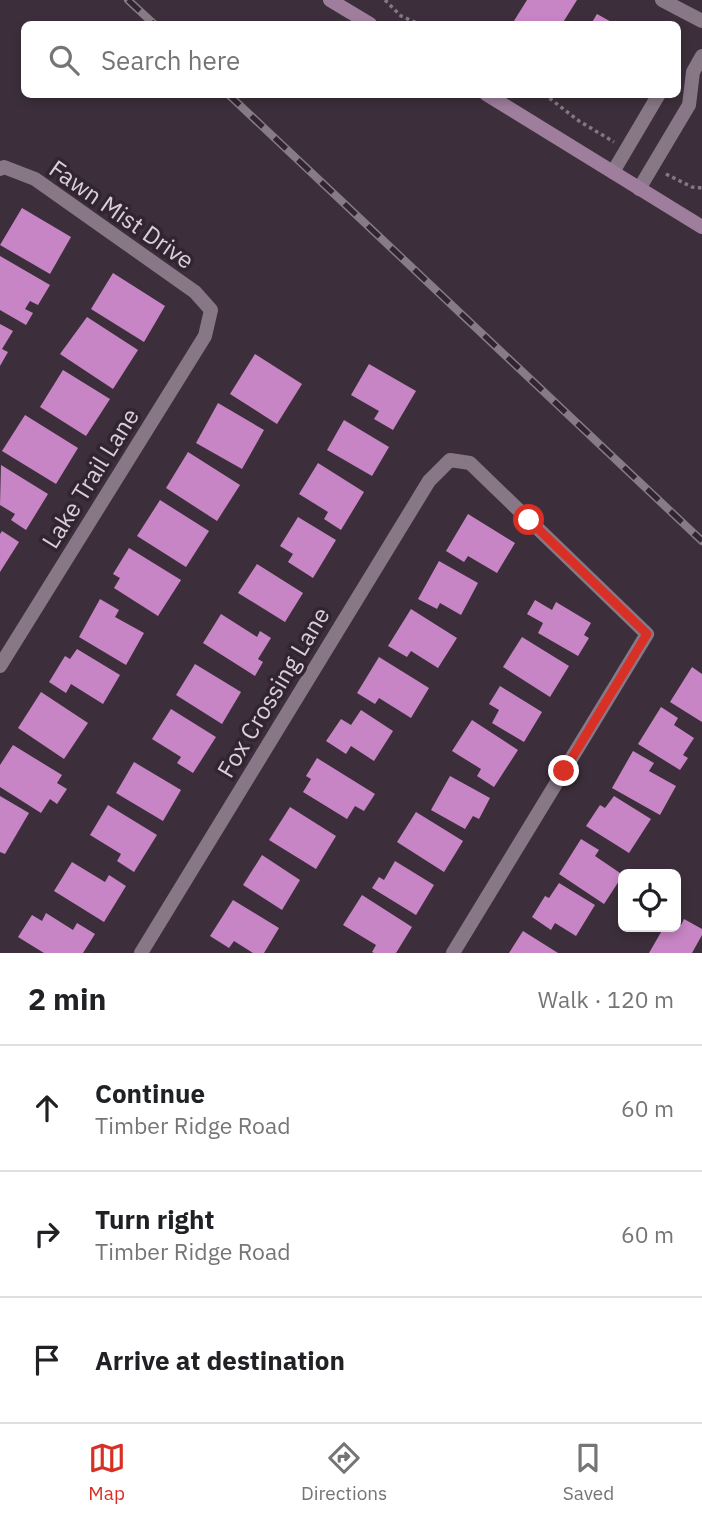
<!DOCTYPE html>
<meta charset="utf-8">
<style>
:root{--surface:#fff;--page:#f2f2f2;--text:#202124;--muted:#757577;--line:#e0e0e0;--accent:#d93025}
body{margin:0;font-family:"IBM Plex Sans",sans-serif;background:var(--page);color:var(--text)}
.controls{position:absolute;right:21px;bottom:21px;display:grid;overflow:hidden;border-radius:10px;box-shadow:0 4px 10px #0003}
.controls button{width:63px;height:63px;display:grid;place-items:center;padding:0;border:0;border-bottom:2px solid var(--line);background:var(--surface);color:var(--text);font:35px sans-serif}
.stop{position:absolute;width:21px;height:21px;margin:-16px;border:5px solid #d93025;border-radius:50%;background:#fff}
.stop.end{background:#d93025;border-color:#fff;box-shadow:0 2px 7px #0008}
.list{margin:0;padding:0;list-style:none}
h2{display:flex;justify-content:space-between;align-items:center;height:91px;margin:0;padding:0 28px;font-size:30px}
h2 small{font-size:23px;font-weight:400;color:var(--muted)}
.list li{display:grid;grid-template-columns:46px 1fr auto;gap:21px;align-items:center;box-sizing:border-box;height:126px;padding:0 28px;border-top:2px solid var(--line)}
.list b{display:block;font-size:26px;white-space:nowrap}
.list p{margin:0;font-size:23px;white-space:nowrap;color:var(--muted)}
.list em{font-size:23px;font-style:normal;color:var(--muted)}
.icon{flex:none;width:38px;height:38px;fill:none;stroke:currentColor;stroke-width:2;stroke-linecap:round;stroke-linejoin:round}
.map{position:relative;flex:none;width:702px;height:953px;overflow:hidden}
.search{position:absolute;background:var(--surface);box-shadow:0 4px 10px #0003;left:21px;right:21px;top:21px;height:77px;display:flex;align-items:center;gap:18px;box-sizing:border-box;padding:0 24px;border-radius:10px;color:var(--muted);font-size:26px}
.sheet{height:469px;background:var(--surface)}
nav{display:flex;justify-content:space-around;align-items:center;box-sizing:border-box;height:98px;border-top:2px solid var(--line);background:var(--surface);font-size:19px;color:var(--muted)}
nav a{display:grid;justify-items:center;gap:4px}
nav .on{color:var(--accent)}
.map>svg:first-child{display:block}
.building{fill:#c885c5}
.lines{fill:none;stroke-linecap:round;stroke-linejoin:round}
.path{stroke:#847983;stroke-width:3.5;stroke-dasharray:3.5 3.5;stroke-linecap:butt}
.street{stroke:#887887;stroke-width:14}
.secondary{stroke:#9e7e9c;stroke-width:14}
.rail-casing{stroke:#877c86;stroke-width:8}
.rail{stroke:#322531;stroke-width:5;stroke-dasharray:16;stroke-linecap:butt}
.route{stroke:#d93025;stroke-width:9}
.labels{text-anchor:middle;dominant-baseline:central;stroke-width:7;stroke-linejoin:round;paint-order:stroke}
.street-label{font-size:24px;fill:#d8cfd7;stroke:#322531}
</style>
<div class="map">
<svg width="702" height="953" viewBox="0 0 702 953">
<rect width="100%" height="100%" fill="#3c2f3b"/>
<g class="building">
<polygon points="527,0 577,0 562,24 512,24"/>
<polygon points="597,14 615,24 591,24"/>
<polygon points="22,208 71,237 50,274 0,245"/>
<polygon points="0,256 50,285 38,305 30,301 25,309 33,313 26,325 0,310"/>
<polygon points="113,273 165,306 144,342 91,309"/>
<polygon points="87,317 138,350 113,389 60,354"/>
<polygon points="0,324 13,331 2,349 8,352 0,366"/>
<polygon points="255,354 302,384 277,424 230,394"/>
<polygon points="369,364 416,391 393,430 374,419 379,411 351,395"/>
<polygon points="63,370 110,399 86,436 40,407"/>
<polygon points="218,403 264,430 242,469 196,443"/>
<polygon points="25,415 78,448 56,484 2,451"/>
<polygon points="344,420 389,447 372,476 327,450"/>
<polygon points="188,452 240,485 217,521 166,488"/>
<polygon points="318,463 364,492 341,530 324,519 328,512 299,494"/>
<polygon points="1,465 48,494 26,530 11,520 15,514 0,505"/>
<polygon points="160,500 209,531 186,567 137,536"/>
<polygon points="468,514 515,543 497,573 468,556 464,562 446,551"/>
<polygon points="298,517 336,540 313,578 288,562 293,554 280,546"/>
<polygon points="2,531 19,542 0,572 0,534"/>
<polygon points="129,548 181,580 158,616 114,588 120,578 113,574"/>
<polygon points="439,561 478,583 461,615 440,603 437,609 418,599"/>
<polygon points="257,564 303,593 285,622 238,593"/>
<polygon points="100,599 119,610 115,617 144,633 126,665 79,637"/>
<polygon points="535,600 552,610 556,602 591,623 584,635 589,638 578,656 538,633 543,623 527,614"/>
<polygon points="411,609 457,638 438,668 411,651 407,657 388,646"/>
<polygon points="221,614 257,637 260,631 271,638 258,659 263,662 255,676 203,643"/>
<polygon points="522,637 569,666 550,697 503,667"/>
<polygon points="77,649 120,675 103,704 71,684 66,693 49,682 65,656 70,659"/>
<polygon points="379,657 429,688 411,718 379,698 375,704 357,693"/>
<polygon points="195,664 241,692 222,724 176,695"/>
<polygon points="692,667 702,674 702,722 670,702"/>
<polygon points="500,686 542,712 524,742 492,723 499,710 489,704"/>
<polygon points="41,692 88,723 64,759 18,728"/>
<polygon points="661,707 678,718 674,725 694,738 683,755 688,758 680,770 638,744"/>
<polygon points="171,709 216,737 193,773 177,763 181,757 152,739"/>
<polygon points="361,710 393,731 374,761 351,746 346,754 326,741 341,719 351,725"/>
<polygon points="472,720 518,750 494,787 477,776 481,769 452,751"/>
<polygon points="13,745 62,775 57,783 67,789 57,804 50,799 41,813 0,787 0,765"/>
<polygon points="633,751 654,763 649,771 676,786 660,815 612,788"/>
<polygon points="317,758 375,794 364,811 355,806 347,819 303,792 311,779 306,776"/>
<polygon points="134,762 181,790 163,821 116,793"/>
<polygon points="450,776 490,798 479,819 473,816 465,829 431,810"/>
<polygon points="0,796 29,813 5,854 0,852"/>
<polygon points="614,796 651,819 629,853 586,826 600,805 605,808"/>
<polygon points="108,805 157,835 134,872 117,861 121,854 90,835"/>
<polygon points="290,807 336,836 316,869 269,840"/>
<polygon points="416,812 463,841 444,872 397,842"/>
<polygon points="581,839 599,850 595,856 623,875 604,904 559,874"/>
<polygon points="262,855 300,880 282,910 243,885"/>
<polygon points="395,861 434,885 416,915 372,888 379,877 384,880"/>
<polygon points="72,862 105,882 109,875 126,886 104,922 54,891"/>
<polygon points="559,883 595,905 576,936 555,923 551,930 532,917 545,896 549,898"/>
<polygon points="362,895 412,927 396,953 374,953 372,952 376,945 343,925"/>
<polygon points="233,900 279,928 264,953 253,953 234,941 229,948 210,936"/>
<polygon points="46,913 73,930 77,923 95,934 83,953 44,953 18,937 32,915 42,921"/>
<polygon points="684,919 702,929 702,935 692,953 649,953 664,927 676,927 676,922 681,925"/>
<polygon points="523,931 558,953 509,953"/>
</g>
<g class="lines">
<g class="path">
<polyline points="385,0 401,16 419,24"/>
<polyline points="544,94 579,121 614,142"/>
<polyline points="666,174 692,187 702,188"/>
</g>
<g class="street">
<polyline points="662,0 702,21"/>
<polyline points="0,169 4,167 35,179 195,292 211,310 205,336 0,666"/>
<polyline points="613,172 659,94"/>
<polyline points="639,189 689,105 693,72 702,56"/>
<polyline points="141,953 429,481 450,460 470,463 647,634 453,953"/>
</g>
<g class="secondary">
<polyline points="330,0 370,24"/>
<polyline points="486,94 702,227"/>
</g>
<defs>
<g id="rail">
<polyline points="128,0 154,24"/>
<polyline points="228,94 702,541"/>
</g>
</defs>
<use href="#rail" class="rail-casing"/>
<use href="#rail" class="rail"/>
</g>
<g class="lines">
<polyline class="route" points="529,520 647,634 564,771"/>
</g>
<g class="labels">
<g class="street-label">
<text transform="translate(122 214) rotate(35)">Fawn Mist Drive</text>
<text transform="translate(90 478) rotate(-58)">Lake Trail Lane</text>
<text transform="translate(273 692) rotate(-59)">Fox Crossing Lane</text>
</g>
</g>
</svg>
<div class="controls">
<button><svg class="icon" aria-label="locate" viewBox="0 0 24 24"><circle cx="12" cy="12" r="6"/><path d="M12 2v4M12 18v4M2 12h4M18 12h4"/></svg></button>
</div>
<div class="stop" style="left:529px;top:520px"></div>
<div class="stop end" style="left:564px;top:771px"></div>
<div class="search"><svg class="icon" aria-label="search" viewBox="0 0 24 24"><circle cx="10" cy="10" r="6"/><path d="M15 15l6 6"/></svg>Search here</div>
</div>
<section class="sheet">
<h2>2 min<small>Walk · 120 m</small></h2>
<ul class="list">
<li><svg class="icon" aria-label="ahead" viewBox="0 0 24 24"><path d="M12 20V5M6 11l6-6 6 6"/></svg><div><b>Continue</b><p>Timber Ridge Road</p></div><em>60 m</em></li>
<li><svg class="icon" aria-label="right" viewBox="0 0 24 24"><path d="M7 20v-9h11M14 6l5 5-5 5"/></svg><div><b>Turn right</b><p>Timber Ridge Road</p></div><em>60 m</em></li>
<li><svg class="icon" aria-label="arrive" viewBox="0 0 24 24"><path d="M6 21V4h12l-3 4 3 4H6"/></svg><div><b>Arrive at destination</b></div></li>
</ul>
</section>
<nav>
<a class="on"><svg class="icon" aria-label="map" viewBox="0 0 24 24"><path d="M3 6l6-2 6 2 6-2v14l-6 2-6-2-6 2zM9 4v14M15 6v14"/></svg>Map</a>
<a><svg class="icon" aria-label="directions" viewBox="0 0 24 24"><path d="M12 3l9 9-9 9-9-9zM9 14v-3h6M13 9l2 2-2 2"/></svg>Directions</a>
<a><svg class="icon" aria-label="saved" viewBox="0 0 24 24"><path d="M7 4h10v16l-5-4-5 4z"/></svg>Saved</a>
</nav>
